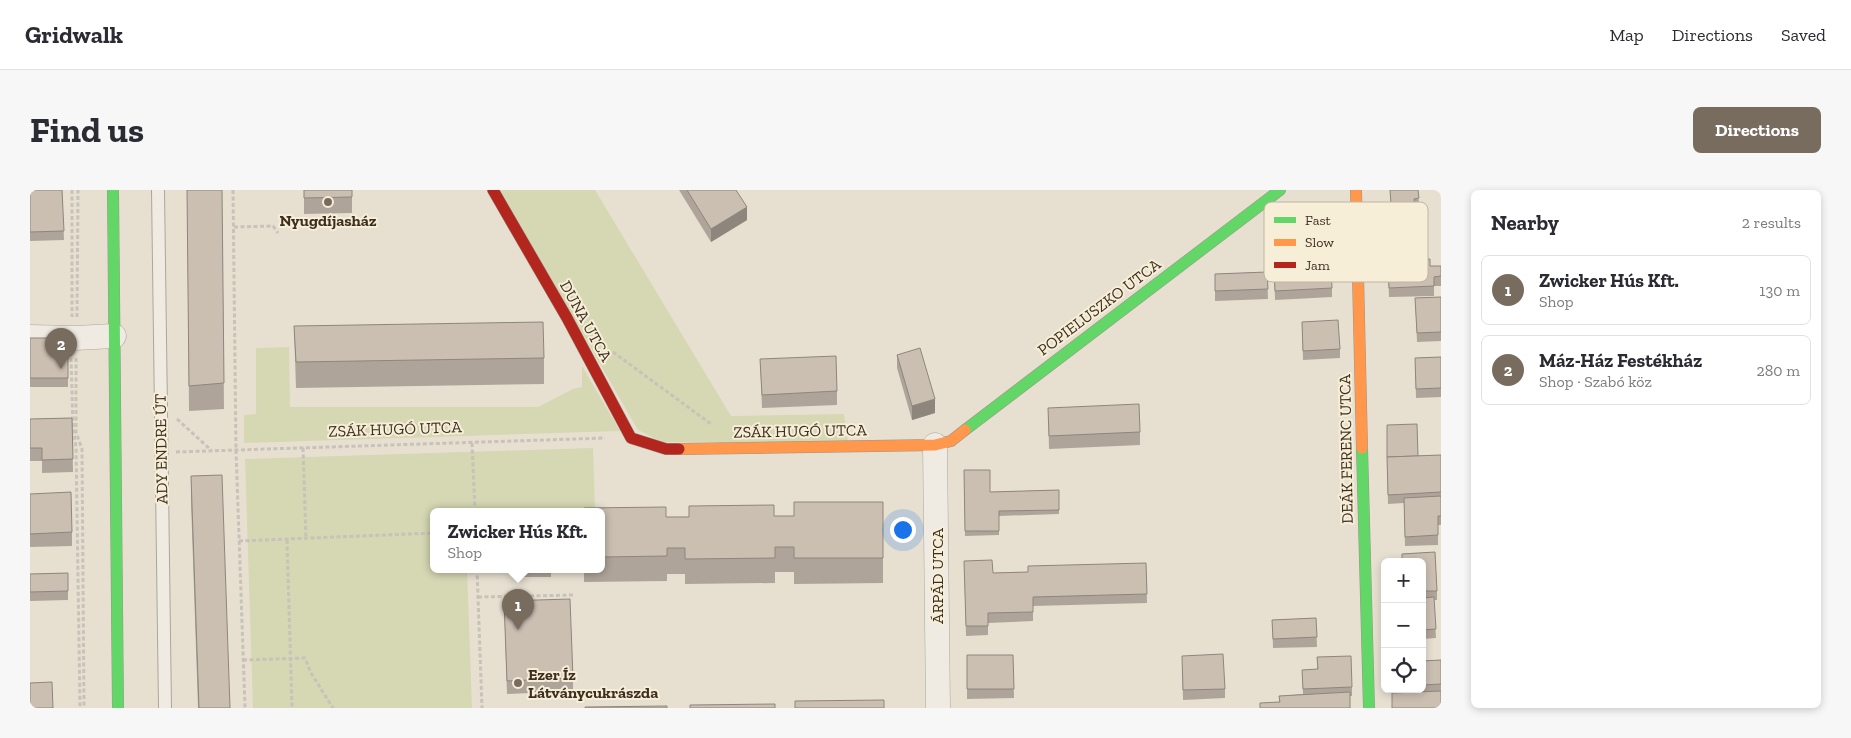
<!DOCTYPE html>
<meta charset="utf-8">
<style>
:root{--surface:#fff;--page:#f7f7f7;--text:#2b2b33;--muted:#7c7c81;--line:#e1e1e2;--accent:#786c5e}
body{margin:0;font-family:"Zilla Slab",serif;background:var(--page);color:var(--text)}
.controls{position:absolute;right:15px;bottom:15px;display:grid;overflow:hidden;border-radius:8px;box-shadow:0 2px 8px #0003}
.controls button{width:45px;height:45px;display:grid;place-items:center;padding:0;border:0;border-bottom:1px solid var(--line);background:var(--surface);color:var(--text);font:25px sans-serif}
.you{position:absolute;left:872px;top:339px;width:18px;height:18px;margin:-12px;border:4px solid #fff;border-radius:50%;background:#1a73e8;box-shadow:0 0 0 8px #1a73e833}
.badge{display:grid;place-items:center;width:32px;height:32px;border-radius:50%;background:var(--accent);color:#fff;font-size:16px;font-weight:700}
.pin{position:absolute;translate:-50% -41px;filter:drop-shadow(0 1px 2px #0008)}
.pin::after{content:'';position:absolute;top:26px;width:18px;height:15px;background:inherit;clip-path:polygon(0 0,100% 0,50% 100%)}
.popup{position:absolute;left:400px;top:318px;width:175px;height:65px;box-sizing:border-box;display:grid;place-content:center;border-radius:8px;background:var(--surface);filter:drop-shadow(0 1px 4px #0005);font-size:16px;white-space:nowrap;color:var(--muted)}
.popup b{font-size:19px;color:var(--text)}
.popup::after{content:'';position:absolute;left:50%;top:100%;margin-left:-10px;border:10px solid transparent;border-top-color:var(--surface)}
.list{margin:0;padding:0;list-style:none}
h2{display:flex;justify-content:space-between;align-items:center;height:65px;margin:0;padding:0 20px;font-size:21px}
h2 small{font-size:16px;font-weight:400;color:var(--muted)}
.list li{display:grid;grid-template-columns:32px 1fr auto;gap:15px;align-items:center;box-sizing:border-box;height:70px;margin:0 10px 10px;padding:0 10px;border:1px solid var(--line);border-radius:8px}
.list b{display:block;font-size:19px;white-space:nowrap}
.list p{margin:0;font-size:16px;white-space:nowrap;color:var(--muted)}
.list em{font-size:16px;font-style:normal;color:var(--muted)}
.icon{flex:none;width:28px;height:28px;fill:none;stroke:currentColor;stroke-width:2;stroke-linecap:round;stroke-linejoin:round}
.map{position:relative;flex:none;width:1411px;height:518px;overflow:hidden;border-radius:8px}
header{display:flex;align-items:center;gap:30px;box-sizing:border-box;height:70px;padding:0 25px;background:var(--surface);border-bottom:1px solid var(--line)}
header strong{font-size:24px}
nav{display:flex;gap:28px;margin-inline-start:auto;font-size:18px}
.intro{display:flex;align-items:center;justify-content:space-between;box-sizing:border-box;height:120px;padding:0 30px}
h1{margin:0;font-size:35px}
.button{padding:12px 22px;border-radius:8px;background:var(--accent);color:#fff;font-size:18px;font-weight:700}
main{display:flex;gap:30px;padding:0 30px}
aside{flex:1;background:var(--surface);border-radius:8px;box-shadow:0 2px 8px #0003}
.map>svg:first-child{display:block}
.green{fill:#d6d7b3}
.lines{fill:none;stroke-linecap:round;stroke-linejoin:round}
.lane-casing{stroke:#ada599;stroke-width:14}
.street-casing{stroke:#ada599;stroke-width:25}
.fast-casing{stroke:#9c958a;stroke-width:12}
.slow-casing{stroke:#9c958a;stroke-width:12}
.jam-casing{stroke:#9c958a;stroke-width:12}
.path{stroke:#c8c2b9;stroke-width:3;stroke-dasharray:4 2.5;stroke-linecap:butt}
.lane{stroke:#efebe3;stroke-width:12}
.street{stroke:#efebe3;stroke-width:24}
.fast{stroke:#63d668;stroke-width:11}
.slow{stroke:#ff974d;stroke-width:11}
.jam{stroke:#b3261e;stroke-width:11}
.wall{fill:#afa499}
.shaded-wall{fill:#8e867d}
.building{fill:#cbbfb2;stroke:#8e867d}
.poi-dot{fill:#786c5e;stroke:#f7eed8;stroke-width:2}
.labels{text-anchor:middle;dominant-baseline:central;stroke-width:4;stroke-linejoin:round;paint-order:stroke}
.poi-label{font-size:16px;font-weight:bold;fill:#3d2e20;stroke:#f7eed8}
.street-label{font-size:16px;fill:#3d2e20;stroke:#f7eed8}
.key{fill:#f7eed8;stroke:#bfb4a1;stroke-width:1}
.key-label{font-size:14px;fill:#3d2e20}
</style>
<header>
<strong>Gridwalk</strong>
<nav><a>Map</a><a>Directions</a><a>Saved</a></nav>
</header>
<div class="intro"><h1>Find us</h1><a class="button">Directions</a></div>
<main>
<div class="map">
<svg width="1411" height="518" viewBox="0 0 1411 518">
<rect width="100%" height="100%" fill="#e7e0d1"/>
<g class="green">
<polygon points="470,0 565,0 701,226 814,224 818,252 632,252 608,240"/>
<polygon points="259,157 260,217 508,217 543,199 552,197 552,176 590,241 214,253 214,225 226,224 226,158"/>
<polygon points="563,258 565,321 404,321 404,379 437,379 442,518 223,518 215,269"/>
</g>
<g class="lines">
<defs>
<polyline id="lane" points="128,0 135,518"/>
<g id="street">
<polyline points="0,147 45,148 84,146"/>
<polyline points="905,255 908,518"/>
</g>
<g id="fast">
<polyline points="83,0 88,518"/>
<polyline points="935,240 1250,0"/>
<polyline points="1332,258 1339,518"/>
</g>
<g id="slow">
<polyline points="1326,0 1332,258"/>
<polyline points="649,259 905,255 921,251 935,240"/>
</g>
<polyline id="jam" points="463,0 537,128 601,248 636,259 649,259"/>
</defs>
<use href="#lane" class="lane-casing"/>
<use href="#street" class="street-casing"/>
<use href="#fast" class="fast-casing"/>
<use href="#slow" class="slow-casing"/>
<use href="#jam" class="jam-casing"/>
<g class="path">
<polyline points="42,0 42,127"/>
<polyline points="203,0 206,260 215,518"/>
<polyline points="204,37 243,36 248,43"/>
<polyline points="47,127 48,0"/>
<polyline points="583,162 681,234"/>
<polyline points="41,168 43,237 46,257 50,518"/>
<polyline points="46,168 46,242 52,259 54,518"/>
<polyline points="147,229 181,260"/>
<polyline points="442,253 445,321"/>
<polyline points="273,258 276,349"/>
<polyline points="146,262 575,248"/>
<polyline points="257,350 262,518"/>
<polyline points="209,351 404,343"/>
<polyline points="447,379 452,518"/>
<polyline points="448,407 545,405"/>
<polyline points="213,470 275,468 281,483 303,518"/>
</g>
<use href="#lane" class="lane"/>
<use href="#street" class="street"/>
<use href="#fast" class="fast"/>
<use href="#slow" class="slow"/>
<use href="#jam" class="jam"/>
</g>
<g class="wall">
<polygon points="0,0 32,0 34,50 0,51"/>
<polygon points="157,0 192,0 194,219 159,221"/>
<polygon points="274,0 322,0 322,23 274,24"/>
<polygon points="649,0 706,0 717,30 681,52"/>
<polygon points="1388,0 1389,13 1384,13 1386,44 1381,45 1382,69 1400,76 1411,76 1411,96 1404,96 1404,106 1359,107 1357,51"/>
<polygon points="1244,76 1302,98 1302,107 1245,110"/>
<polygon points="1237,82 1238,109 1185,111 1185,84"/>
<polygon points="1411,107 1411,151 1387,152 1385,108"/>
<polygon points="1272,132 1310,159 1310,168 1273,170"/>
<polygon points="264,136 514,168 514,194 266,198"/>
<rect x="0" y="148" width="38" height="49"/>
<polygon points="867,165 905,223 882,230 867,178"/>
<polygon points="1411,167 1411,207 1386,208 1385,168"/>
<polygon points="730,169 807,201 807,215 732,218"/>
<polygon points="1018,218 1110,242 1110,255 1019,259"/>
<polygon points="42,228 43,282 12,283 12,271 0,271 0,229"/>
<polygon points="1411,265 1411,335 1408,335 1408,355 1375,356 1374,313 1358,314 1357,267"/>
<polygon points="934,280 960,302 1029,300 1029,324 969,326 969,345 935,346"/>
<polygon points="161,286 200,518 168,518 161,311"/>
<polygon points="0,304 42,342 42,356 0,357"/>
<polygon points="853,312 853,393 764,394 764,382 745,382 745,393 655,394 655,384 637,384 637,391 554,392 554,379 572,379 572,321 636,327 764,326"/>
<polygon points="1405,362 1407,401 1407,410 1404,410 1406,448 1392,449 1392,372 1372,372 1372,364"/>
<polygon points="934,371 963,383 998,382 1116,373 1117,413 1003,416 1003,431 958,433 958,445 936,446"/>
<rect x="484" y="379" width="37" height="8"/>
<polygon points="38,383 38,410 0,411 0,384"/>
<polygon points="474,411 543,488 543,501 477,504"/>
<polygon points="1286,428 1287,457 1243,458 1242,430"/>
<polygon points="937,465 983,465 984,508 937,509"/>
<polygon points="1287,467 1322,497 1322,506 1249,512 1249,506 1273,504 1272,480 1287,479"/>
<polygon points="1411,470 1411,518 1364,502 1364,499 1392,499 1392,471"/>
<polygon points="1152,476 1195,499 1195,508 1153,510"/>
</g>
<g class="shaded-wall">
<polygon points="717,17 717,30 681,52 681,39"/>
<polygon points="905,209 905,223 882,230 882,216"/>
</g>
<g class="building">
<polygon points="0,0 32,0 34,41 0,42"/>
<polygon points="157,0 192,0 194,193 159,196"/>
<polygon points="274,0 322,0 322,7 274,8"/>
<polygon points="657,0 706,0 717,17 681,39"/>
<polygon points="1360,0 1388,0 1389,8 1384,9 1386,40 1363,41"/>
<polygon points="1381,41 1382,69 1400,69 1400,76 1411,76 1411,86 1404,87 1404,96 1359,98 1357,42"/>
<polygon points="1301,74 1302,98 1245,101 1244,76"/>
<polygon points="1237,82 1238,99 1185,101 1185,84"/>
<polygon points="1411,107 1411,142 1387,143 1385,108"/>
<polygon points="1308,130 1310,159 1273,161 1272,132"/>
<polygon points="513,132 514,168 266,172 264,136"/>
<rect x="0" y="148" width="38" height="40"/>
<polygon points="890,158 905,209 882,216 867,165"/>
<polygon points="806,166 807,201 732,205 730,169"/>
<polygon points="1411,167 1411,198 1386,199 1385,168"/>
<polygon points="1109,214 1110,242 1019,246 1018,218"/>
<polygon points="42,228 43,269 12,270 12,258 0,258 0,229"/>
<polygon points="1387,234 1388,266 1357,267 1357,235"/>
<polygon points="1411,265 1411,302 1358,305 1357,267"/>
<polygon points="934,280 960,280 960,302 1029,300 1029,320 969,321 969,341 935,341"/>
<polygon points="192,285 200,518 169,518 161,286"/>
<polygon points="41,302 42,342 0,344 0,304"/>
<polygon points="1411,306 1411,326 1408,326 1408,345 1375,347 1374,308"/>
<polygon points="764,312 853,312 853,368 764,368 764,357 745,357 745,368 655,369 655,358 637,358 637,366 572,367 572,321 554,321 554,318 636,317 636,327 659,327 659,316 744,315 744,326 764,326"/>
<polygon points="1405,362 1407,401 1392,401 1392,372 1372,372 1372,364"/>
<polygon points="962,370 963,383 998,382 998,376 1116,373 1117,404 1003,407 1003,422 958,423 958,436 936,436 934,371"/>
<polygon points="38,383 38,401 0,402 0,384"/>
<polygon points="1404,407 1406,439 1392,440 1392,408"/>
<polygon points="540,409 543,488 477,491 474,411"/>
<polygon points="1286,428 1287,447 1243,449 1242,430"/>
<polygon points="1193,464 1195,499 1153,500 1152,466"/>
<polygon points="937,465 983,465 984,499 937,499"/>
<polygon points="1321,466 1322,497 1273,499 1272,480 1288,479 1287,467"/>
<polygon points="1411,470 1411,494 1392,495 1392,471"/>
<polygon points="22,492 23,518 0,518 0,493"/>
<polygon points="1411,501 1411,518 1362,518 1362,503"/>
<polygon points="1320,502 1320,518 1230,518 1230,513 1250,512 1249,506"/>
<polygon points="854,510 854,518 765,518 765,511"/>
<polygon points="745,514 745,518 660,518 660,515"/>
<polygon points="637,516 637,518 555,518 555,517"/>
</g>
<g class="poi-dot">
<circle cx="298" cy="12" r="5"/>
<circle cx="488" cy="493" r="5"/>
</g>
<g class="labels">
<g class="poi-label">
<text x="298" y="30">Nyugdíjasház</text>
<text x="498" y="484" text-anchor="start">Ezer Íz<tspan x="498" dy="18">Látványcukrászda</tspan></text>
</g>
<g class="street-label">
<text transform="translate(1069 117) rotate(-37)">POPIELUSZKO UTCA</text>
<text transform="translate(556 131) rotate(61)">DUNA UTCA</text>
<text transform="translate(365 239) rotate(-2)">ZSÁK HUGÓ UTCA</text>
<text transform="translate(770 241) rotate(-1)">ZSÁK HUGÓ UTCA</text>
<text transform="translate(131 259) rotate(-91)">ADY ENDRE ÚT</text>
<text transform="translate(1316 259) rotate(-91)">DEÁK FERENC UTCA</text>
<text transform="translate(907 386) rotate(-90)">ÁRPÁD UTCA</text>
</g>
</g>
<rect x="1234" y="12" width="164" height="80" rx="8" class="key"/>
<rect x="1244" y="27" width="22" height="6" fill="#63d668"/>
<rect x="1244" y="49" width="22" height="7" fill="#ff974d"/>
<rect x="1244" y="72" width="22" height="6" fill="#b3261e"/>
<g class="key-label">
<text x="1275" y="35">Fast</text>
<text x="1275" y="57">Slow</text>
<text x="1275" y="80">Jam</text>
</g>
</svg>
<div class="controls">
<button>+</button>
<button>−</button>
<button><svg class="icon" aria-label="locate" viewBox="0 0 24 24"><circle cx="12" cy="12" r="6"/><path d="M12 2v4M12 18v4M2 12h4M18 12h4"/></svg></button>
</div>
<div class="you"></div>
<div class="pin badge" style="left:488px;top:440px">1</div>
<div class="popup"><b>Zwicker Hús Kft.</b>Shop</div>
<div class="pin badge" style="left:31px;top:179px">2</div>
</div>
<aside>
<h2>Nearby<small>2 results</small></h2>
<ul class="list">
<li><span class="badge">1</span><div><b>Zwicker Hús Kft.</b><p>Shop</p></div><em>130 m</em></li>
<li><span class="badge">2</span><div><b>Máz-Ház Festékház</b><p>Shop · Szabó köz</p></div><em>280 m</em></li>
</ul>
</aside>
</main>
